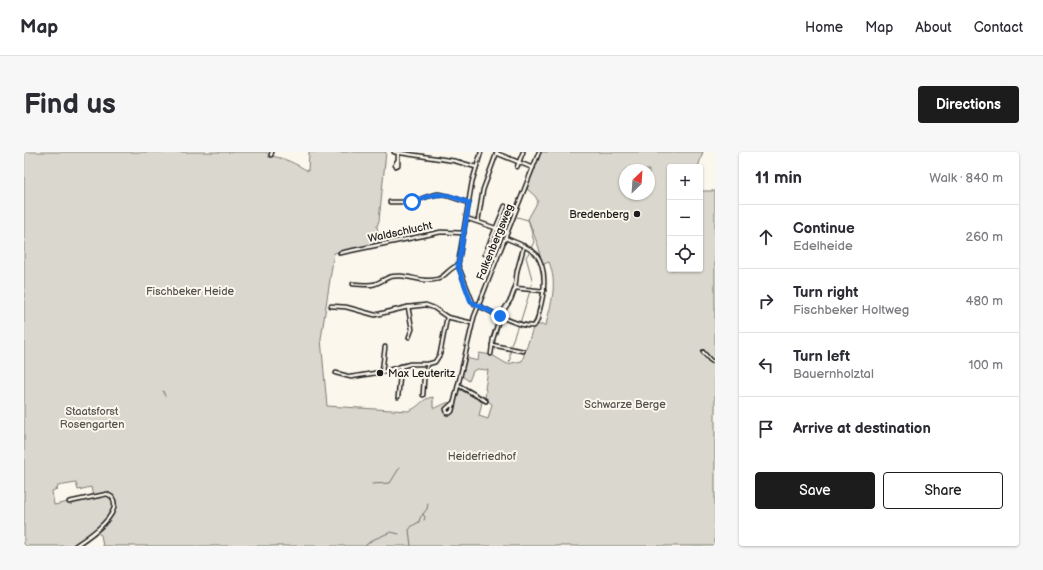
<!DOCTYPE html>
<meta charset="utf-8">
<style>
:root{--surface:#fff;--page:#f7f7f7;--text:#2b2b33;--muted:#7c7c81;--line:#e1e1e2;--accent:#1c1c1c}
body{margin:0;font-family:"Balsamiq Sans",sans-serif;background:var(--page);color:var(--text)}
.controls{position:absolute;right:12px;top:12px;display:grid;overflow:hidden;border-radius:4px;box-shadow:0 1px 3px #0004}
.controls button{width:36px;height:36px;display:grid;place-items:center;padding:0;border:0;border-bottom:1px solid var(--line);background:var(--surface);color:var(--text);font:20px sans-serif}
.compass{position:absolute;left:595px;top:12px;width:36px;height:36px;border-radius:50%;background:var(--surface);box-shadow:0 1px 3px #0004;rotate:25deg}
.stop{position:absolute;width:12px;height:12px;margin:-9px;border:3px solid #1a73e8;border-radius:50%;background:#fff}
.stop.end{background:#1a73e8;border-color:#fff;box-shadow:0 1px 4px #0008}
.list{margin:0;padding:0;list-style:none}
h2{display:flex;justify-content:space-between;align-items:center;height:52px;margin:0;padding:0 16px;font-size:17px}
h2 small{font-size:13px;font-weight:400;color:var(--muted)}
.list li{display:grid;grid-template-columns:26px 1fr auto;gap:12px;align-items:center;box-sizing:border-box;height:64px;padding:0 16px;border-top:1px solid var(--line)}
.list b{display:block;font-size:15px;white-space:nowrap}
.list p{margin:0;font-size:13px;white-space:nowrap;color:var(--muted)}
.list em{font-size:13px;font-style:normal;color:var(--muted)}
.actions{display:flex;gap:8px;padding:12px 16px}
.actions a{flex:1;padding:9px 0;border:1px solid var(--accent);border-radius:4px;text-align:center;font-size:14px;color:var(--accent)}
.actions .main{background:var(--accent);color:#fff}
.icon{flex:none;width:22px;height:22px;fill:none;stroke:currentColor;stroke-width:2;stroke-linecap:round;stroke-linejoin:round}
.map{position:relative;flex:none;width:691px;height:394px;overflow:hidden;border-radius:4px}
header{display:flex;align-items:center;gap:24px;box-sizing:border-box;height:56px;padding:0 20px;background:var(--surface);border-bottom:1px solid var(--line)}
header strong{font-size:19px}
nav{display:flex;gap:22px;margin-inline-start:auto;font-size:14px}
.intro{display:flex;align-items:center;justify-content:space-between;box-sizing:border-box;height:96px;padding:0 24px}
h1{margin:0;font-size:28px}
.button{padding:10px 18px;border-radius:4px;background:var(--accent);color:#fff;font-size:14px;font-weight:700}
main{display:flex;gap:24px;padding:0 24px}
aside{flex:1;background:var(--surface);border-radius:4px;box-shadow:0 1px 3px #0004}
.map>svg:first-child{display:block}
.green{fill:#dad7ce;stroke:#7b7a75;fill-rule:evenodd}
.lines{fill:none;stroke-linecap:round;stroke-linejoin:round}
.stream{stroke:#74726e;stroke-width:1}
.minor-casing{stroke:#1c1c1c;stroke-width:5.5}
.minor{stroke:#fbf7ec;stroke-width:2.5}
.route{stroke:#1a73e8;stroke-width:5}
.poi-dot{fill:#1c1c1c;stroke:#fbf7ec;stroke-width:1.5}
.labels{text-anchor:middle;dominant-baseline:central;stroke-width:4;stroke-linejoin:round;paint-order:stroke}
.poi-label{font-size:11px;fill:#1c1c1c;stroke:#fbf7ec;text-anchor:end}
.street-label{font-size:11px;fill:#1c1c1c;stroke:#fbf7ec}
.park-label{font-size:11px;fill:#555451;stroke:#fbf7ec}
</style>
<header>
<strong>Map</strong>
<nav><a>Home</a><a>Map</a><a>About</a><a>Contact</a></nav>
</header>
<div class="intro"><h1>Find us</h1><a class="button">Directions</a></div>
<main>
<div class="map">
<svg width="691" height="394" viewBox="0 0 691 394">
<rect width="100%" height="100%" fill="#fbf7ec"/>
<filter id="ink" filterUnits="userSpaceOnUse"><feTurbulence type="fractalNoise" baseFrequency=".025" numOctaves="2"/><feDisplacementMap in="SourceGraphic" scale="8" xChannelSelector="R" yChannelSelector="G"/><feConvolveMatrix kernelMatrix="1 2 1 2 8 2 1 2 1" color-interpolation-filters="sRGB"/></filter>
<g filter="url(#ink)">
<path class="green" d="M 0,0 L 241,0 L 246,2 L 247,4 C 261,6 272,12 284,19 L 285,0 L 362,0 L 355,69 L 353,74 L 355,93 L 310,101 L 297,187 L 303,254 L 384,259 C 397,255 396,247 409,245 L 409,256 C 416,256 421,249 427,251 L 420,256 L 422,261 L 426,262 L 429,261 L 434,238 L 437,238 L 458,250 L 455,264 L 464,267 L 468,252 L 461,247 L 462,238 L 461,237 L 464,218 L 453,217 L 449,219 L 445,229 L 438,224 L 442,206 L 454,209 L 455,201 L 468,203 L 483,212 L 498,209 L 509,176 L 513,173 L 522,173 C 527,151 534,133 525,110 L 517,113 L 513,102 L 516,101 L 515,96 L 504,67 L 514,49 L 511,44 L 503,37 L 505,31 L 504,30 L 516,0 L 679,0 L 674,15 L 646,15 L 646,117 L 676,117 L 676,39 L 691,39 L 691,394 L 79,394 L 77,383 L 73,381 L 49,394 L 0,394 ZM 601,18 L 625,18 L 625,42 L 601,42 ZM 52,331 L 54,338 L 67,335 L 69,345 L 30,353 L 28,339 L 33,337 L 34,334 Z"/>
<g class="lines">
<g class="stream">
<polyline points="505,30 516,0"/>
<polyline points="493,65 504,68 505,70 510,90 507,96"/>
<polyline points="485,80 502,36"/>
<polyline points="506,99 502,105 508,127 507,135"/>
<polyline points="457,152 468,122"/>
<polyline points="452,164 455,157"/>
<polyline points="496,171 506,139"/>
<polyline points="486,196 494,173"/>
<polyline points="485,210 486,207 486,198"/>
<polyline points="139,239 141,244"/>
<polyline points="348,332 366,331 376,315"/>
<polyline points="400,368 401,365 399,362 403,357 404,351"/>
<polyline points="342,393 348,388 367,380 375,382"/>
<polyline points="387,394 385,378 388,374 395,370 396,366 399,362"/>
</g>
<defs>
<g id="minor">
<polyline points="370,0 431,9 452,15"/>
<path d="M 457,0 L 448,30 L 434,113 L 449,151 C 464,158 493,175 509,174 C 514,171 514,166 515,160 C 520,143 524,118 512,102 C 504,94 491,90 481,86"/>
<polyline points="472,1 509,16"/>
<polyline points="247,3 248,0"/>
<polyline points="373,9 371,13 372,14 374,13 374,1"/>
<polyline points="493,15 499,0"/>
<polyline points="366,50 388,50 405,44 414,42 424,44 445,51"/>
<polyline points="442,66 483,80"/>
<polyline points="454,69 459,38 473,0"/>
<polyline points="316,101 417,80 440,81"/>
<polyline points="473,106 461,102 481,54"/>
<path d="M 329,132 C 336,132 344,134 351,132 C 362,128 363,123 377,124 C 389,125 402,131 414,127 C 421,125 424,117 434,113"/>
<polyline points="491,136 520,139"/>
<polyline points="307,154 322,155 351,163 384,155 402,153 410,156 423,165 448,171"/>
<polyline points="384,155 388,177 385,185"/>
<polyline points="468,193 499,199"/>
<polyline points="679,200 686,208 691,211"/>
<polyline points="467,202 469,187 476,164 487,147 491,136 493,119 500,94"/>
<polyline points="358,220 361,195"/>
<polyline points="312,221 327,225 358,220 386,212 404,212 411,210 416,202 423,165"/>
<polyline points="434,233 462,249"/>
<polyline points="399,243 400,227 404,212"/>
<polyline points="374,245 377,214"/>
<polyline points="430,250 422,257 423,261 426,261 428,259 450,165 515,0"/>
<path d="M 45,350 L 83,342 L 88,345 C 100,362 63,386 51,394"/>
</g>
</defs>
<use href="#minor" class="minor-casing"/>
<use href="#minor" class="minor"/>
</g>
</g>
<g class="lines" filter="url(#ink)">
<path class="route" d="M 388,50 C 394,49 400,45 406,44 C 420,40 433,46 445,51 L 434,114 L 447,150 L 476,164"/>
</g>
<g class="poi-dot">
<circle cx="613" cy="62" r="4"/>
<circle cx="356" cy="221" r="4"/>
</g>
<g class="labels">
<g class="poi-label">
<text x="605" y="62">Bredenberg</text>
<text x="364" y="221" text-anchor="start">Max Leuteritz</text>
</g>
<g class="street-label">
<text transform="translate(376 80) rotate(-12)">Waldschlucht</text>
<text transform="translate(471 90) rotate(-68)">Falkenbergsweg</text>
</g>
<g class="park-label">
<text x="166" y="139">Fischbeker Heide</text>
<text x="601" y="252">Schwarze Berge</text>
<text x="68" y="259">Staatsforst<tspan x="68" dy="13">Rosengarten</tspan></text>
<text x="458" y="304">Heidefriedhof</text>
</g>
</g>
</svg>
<div class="controls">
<button>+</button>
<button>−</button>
<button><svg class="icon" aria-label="locate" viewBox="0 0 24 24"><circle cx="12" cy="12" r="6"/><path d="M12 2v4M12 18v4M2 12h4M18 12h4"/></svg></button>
</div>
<svg class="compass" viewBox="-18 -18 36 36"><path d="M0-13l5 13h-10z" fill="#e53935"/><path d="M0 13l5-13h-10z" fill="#7c7c81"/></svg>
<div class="stop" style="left:388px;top:50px"></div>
<div class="stop end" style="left:476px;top:164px"></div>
</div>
<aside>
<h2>11 min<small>Walk · 840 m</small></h2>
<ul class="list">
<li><svg class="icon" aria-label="ahead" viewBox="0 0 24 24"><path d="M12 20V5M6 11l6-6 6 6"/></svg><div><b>Continue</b><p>Edelheide</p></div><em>260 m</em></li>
<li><svg class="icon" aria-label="right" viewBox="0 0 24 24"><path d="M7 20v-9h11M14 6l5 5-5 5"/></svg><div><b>Turn right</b><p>Fischbeker Holtweg</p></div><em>480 m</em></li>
<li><svg class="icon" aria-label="left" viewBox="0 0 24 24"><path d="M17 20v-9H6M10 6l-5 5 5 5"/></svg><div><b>Turn left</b><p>Bauernholztal</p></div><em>100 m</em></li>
<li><svg class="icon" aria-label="arrive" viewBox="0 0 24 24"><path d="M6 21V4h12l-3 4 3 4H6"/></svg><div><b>Arrive at destination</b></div></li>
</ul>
<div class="actions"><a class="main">Save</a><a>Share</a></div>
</aside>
</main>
